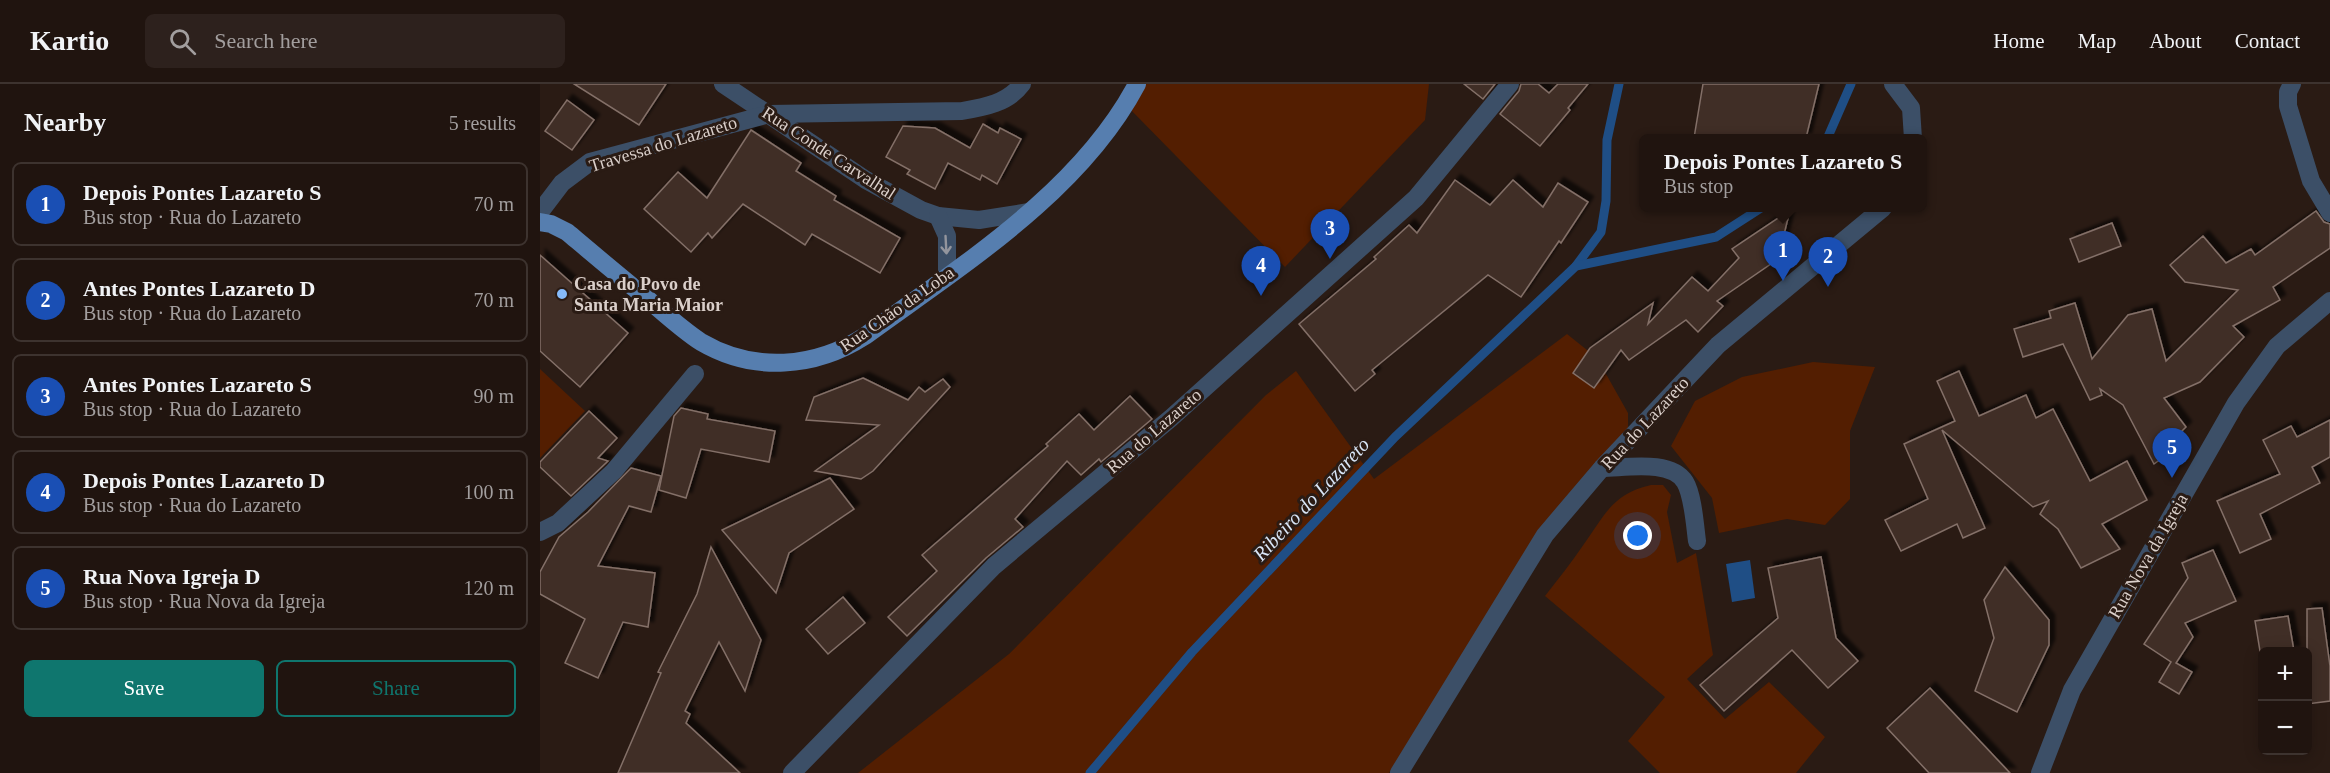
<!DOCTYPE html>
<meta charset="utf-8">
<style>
:root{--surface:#20140f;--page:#2d211d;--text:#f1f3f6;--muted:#a29e9e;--line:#3d332f;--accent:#0f766e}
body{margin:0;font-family:Georgia,serif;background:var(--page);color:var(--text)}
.controls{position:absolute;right:18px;bottom:18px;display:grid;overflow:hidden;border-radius:9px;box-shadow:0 3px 15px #0003}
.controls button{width:54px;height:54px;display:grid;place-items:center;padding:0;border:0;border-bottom:2px solid var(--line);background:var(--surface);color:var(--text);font:30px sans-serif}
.you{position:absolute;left:1098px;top:452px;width:21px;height:21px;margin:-15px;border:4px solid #fff;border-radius:50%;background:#1a73e8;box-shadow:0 0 0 9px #1a73e833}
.badge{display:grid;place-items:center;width:39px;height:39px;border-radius:50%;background:var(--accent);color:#fff;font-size:20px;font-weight:700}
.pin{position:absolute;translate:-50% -50px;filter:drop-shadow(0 2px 3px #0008)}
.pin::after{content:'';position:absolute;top:32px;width:21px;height:18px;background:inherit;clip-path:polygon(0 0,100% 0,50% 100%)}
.popup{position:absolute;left:1099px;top:50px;width:288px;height:78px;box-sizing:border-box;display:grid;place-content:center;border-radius:9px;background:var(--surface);filter:drop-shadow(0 2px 4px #0005);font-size:20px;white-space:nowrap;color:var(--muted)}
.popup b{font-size:22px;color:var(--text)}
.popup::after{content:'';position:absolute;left:50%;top:100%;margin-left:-12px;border:12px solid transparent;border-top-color:var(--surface)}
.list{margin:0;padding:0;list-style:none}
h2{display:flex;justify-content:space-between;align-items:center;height:78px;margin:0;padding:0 24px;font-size:26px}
h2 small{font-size:20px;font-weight:400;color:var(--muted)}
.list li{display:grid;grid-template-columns:39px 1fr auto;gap:18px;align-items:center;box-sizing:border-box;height:84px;margin:0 12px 12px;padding:0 12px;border:2px solid var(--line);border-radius:9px}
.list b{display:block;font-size:22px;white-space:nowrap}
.list p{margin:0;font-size:20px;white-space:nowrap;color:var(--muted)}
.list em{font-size:20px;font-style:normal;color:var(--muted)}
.actions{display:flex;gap:12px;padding:18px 24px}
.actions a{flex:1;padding:14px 0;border:2px solid var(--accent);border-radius:9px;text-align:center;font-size:21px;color:var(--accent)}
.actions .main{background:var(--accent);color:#fff}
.icon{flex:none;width:33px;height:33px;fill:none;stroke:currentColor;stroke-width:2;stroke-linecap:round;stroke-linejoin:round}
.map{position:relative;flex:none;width:1790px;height:689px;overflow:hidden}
header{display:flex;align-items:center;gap:36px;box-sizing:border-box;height:84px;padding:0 30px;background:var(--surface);border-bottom:2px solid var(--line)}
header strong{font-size:28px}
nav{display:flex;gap:33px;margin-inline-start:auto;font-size:21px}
.search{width:420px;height:54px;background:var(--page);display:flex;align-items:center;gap:15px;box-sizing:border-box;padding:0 21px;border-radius:9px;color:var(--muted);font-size:22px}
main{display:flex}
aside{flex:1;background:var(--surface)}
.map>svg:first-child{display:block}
.green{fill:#531e01}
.water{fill:#1f4e85}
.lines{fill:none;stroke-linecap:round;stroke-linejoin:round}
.stream{stroke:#1f4e85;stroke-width:9}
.building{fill:#402f28;stroke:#847068;stroke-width:1.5;filter:url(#shadow)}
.minor{stroke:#3c4f67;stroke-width:18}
.major{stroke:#567eaf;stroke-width:18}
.oneway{stroke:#93959d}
.poi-dot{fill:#86bbfb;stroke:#2a1b14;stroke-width:2}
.labels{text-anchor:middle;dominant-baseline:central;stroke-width:6;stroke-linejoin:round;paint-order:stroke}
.street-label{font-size:18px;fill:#dacfca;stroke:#2a1b14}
.poi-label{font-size:18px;font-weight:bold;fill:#dacfca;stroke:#2a1b14;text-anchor:start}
.water-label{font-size:20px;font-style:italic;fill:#d9e6f7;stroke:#2a1b14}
</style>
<header>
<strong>Kartio</strong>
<div class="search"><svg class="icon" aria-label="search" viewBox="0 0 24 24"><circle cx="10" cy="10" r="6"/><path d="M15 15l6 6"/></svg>Search here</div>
<nav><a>Home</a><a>Map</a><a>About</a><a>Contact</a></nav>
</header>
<main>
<aside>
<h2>Nearby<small>5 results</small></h2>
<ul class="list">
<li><span class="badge" style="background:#1a4fb4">1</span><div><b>Depois Pontes Lazareto S</b><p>Bus stop · Rua do Lazareto</p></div><em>70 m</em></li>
<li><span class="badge" style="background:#1a4fb4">2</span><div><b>Antes Pontes Lazareto D</b><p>Bus stop · Rua do Lazareto</p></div><em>70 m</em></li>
<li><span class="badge" style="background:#1a4fb4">3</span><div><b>Antes Pontes Lazareto S</b><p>Bus stop · Rua do Lazareto</p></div><em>90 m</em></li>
<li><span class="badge" style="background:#1a4fb4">4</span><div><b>Depois Pontes Lazareto D</b><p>Bus stop · Rua do Lazareto</p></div><em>100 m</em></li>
<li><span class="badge" style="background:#1a4fb4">5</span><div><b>Rua Nova Igreja D</b><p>Bus stop · Rua Nova da Igreja</p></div><em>120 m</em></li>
</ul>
<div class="actions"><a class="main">Save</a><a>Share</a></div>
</aside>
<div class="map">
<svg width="1790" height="689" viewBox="0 0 1790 689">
<defs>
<filter id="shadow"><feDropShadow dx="5.5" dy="-5.5" stdDeviation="1.5" flood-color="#0009"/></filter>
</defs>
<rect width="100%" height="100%" fill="#2a1b14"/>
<g class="green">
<polygon points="597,0 889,0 885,36 745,183 586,21"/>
<polygon points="1027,250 1057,274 1088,329 1088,354 1006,452 849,689 318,689 469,570 726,311 756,287 834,395"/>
<polygon points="1273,278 1335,283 1310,347 1310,415 1285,441 1247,435 1179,449 1172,414 1131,362 1155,317 1202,293"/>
<polygon points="0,285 45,327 0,374"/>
<path d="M 1111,401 L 1123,401 L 1131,411 L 1127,428 L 1137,479 L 1156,469 L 1173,571 L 1147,595 L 1185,635 L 1229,598 L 1285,653 L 1256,689 L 1120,689 L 1088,657 L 1125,613 L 1005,512 C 1018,495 1032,478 1044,460 C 1065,431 1072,410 1111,401 Z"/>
</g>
<polygon class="water" points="1210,476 1215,514 1192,518 1186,480"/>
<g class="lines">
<g class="stream">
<polyline points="1287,55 1311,0"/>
<polyline points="1036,182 1061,148 1066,117 1067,56 1079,0"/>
<polyline points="550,689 652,568 855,353 1036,182 1176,153 1221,124"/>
</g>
</g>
<g class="building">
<polygon points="34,0 126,0 99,41"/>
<polygon points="924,0 955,0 943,15"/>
<polygon points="981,0 998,0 1009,9 1018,0 1048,0 1028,24 1030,26 1000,62 960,30 979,7"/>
<polygon points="1163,0 1279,0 1266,54 1154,54"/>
<polygon points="27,16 54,36 32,66 5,47"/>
<polygon points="443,40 458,49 460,44 481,55 457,100 442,91 440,96 408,79 395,105 367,90 370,86 346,73 363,42 395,44 430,64"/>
<polygon points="211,46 261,79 256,87 296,112 294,116 360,154 340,189 272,150 265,161 203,120 172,154 168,149 151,168 104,125 138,88 167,114"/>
<polygon points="915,96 950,121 973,96 1003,123 1018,99 1048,118 1021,159 1019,157 981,213 948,191 832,286 835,290 815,307 759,240 836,175 834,173 869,141 877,149"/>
<polygon points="1250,126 1238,175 1177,217 1183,222 1158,248 1146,236 1089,276 1081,266 1054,304 1033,289 1050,264 1113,219 1108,240 1152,193 1168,207 1199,174 1192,165"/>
<polygon points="1776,127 1784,138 1790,140 1790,164 1733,203 1740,216 1693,242 1704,253 1660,298 1624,314 1646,343 1629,360 1632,367 1614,380 1583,321 1560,305 1562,311 1550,316 1523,260 1483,273 1474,245 1511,234 1509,227 1535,219 1552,275 1588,231 1612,225 1626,277 1698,206 1645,198 1630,181 1663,152 1686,179 1711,165 1715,171"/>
<polygon points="1572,139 1581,162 1539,178 1530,155"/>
<polygon points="0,171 88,249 40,303 0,267"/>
<polygon points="1419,287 1439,332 1486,311 1496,334 1513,325 1550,397 1587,377 1607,416 1562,440 1580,465 1541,484 1518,445 1500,430 1508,417 1493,423 1402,346 1445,444 1423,454 1417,440 1361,467 1345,436 1388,415 1364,360 1415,337 1397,297"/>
<polygon points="323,294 368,316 379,303 385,308 403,295 410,303 333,387 321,395 275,387 339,341 266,336 274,313"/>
<polygon points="590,312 612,335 561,378 559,375 541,391 527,377 475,435 483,443 446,474 367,552 348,533 397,487 382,471 508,362 506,360 539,330 554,346"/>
<polygon points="141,324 168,330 167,335 235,347 229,378 161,365 146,414 119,406 134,332"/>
<polygon points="49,327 77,354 58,374 68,377 31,412 0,383 0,378"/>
<polygon points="1790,336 1790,373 1772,383 1780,399 1720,430 1731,455 1700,469 1677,417 1740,390 1723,356 1751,342 1757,353"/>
<polygon points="91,384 121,392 111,428 89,422 58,482 115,489 108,543 83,538 58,594 25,579 45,535 0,510 0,488 19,453 48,428"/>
<polygon points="290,394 314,425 249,469 236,509 182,446"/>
<polygon points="171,463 221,556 205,607 179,558 145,627 150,630 146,639 200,689 78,689 121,589 118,588 157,510"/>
<polygon points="1673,466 1696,517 1645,539 1653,553 1636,579 1652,588 1639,610 1619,598 1631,578 1604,560 1648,494 1642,479"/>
<polygon points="1281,473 1296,554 1318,577 1288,604 1252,566 1184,627 1160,601 1238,534 1228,484"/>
<polygon points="1465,483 1509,536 1509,561 1477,628 1435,607 1454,554 1444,516"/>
<polygon points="303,513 325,539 288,570 266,545"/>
<polygon points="1782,524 1790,582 1790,617 1767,620 1767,525"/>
<polygon points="1748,532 1754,567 1720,567 1715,537"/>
<polygon points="1390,604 1470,689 1389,689 1347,644"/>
</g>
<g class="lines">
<g class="minor">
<polyline points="183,0 326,96 381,126 398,132 439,136 489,128"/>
<polyline points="1353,0 1371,24 1373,55"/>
<polyline points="1752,0 1748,8 1748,22 1771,97 1790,129"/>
<path d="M 0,128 L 22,99 L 50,78 L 229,30 L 422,27 C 445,23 468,19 482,0"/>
<polyline points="398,132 407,152 407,191"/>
<path d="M 1062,384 C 1085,384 1131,375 1145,398 C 1153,411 1155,442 1157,457"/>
<polyline points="0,448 18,439 74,387 155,290"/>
<polyline points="252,689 454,482 631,334 876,114 970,0"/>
<polyline points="859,689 1005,451 1062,384 1178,261 1343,124"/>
<polyline points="1500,689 1532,606 1696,319 1737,262 1790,217"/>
</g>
<path class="major" d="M 0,138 L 11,140 L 27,148 C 52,169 78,191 104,212 C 123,228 141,245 161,258 C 214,289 275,284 325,252 C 422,181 540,108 597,0"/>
</g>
<defs><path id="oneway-shaft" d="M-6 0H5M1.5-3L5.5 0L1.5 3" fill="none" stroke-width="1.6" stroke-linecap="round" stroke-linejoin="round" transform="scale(1.5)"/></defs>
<use class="oneway" href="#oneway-shaft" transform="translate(406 161) rotate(87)"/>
<circle class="poi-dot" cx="22" cy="210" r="6"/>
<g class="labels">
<g class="street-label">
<text transform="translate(123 60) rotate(-17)">Travessa do Lazareto</text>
<text transform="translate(289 69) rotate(33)">Rua Conde Carvalhal</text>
<text transform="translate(357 225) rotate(-35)">Rua Chão da Loba</text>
<text transform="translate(1105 339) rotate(-47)">Rua do Lazareto</text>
<text transform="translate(614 347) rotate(-41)">Rua do Lazareto</text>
<text transform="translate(1608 472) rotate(-60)">Rua Nova da Igreja</text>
</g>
<g class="poi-label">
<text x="34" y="200">Casa do Povo de<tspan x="34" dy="21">Santa Maria Maior</tspan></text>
</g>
<g class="water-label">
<text transform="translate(771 415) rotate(-47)">Ribeiro do Lazareto</text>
</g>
</g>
</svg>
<div class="controls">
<button>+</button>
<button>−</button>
</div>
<div class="you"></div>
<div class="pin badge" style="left:1243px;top:197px;background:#1a4fb4">1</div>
<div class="popup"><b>Depois Pontes Lazareto S</b>Bus stop</div>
<div class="pin badge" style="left:1288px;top:203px;background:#1a4fb4">2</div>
<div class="pin badge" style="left:790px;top:175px;background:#1a4fb4">3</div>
<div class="pin badge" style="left:721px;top:212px;background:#1a4fb4">4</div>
<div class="pin badge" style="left:1632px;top:394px;background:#1a4fb4">5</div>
</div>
</main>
